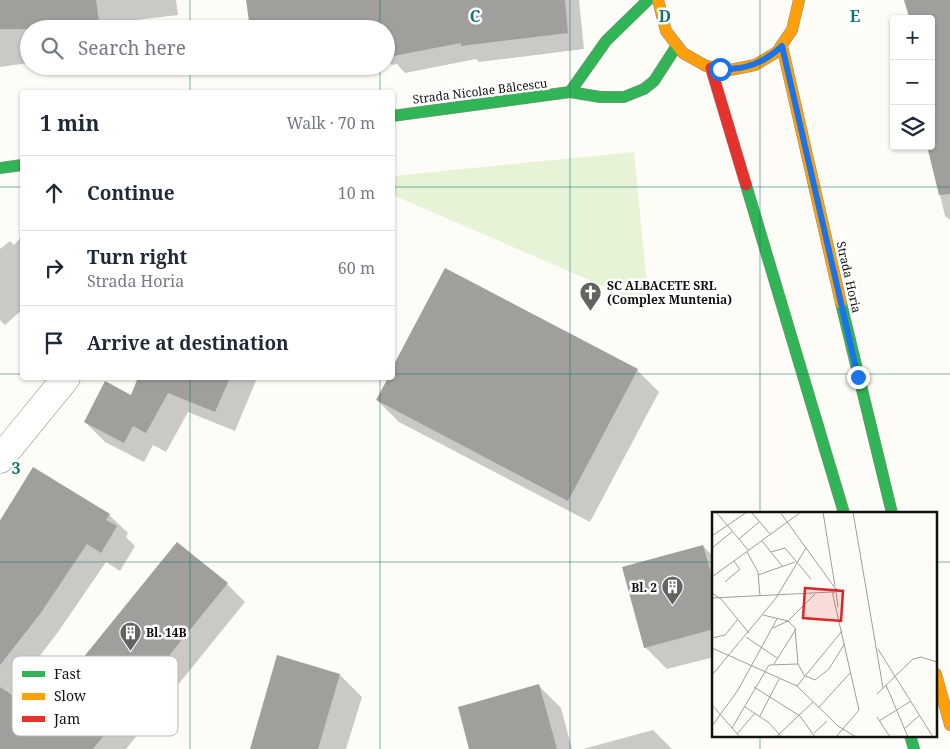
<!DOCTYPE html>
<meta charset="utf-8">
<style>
:root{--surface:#fff;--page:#f2f2f3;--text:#1f2937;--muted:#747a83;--line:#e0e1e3}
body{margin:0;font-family:"Noto Serif",serif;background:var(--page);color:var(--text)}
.controls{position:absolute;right:15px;top:15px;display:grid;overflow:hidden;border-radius:5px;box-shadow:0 1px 4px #0004}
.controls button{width:45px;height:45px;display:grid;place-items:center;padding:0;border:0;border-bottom:1px solid var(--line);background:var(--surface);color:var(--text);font:25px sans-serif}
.stop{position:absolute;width:15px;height:15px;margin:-11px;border:4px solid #1a73e8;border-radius:50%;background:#fff}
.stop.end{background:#1a73e8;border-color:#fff;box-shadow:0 1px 5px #0008}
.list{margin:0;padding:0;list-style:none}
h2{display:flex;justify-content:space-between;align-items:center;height:65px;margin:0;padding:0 20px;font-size:21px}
h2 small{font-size:16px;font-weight:400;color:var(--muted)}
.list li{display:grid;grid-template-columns:32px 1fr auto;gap:15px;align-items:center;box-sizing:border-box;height:75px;padding:0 20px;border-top:1px solid var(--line)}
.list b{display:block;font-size:19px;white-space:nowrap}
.list p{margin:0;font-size:16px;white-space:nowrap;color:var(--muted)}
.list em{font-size:16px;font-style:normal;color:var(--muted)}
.icon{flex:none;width:28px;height:28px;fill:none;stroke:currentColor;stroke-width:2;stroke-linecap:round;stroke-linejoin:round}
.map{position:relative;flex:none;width:950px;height:749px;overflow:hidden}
.search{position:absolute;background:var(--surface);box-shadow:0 1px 4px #0004;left:20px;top:20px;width:375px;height:55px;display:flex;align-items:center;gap:12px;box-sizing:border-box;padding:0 18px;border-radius:28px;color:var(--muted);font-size:19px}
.panel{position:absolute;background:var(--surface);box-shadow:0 1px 4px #0004;left:20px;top:90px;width:375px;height:290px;border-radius:5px}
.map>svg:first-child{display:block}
.green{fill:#e7f3d7}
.shadow{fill:#0003}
.building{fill:#a19f9c}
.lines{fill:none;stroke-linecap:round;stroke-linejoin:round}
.street-casing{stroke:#979795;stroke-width:29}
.fast-casing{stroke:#8e8d8b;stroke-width:12}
.slow-casing{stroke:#8e8d8b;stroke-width:12}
.jam-casing{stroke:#8e8d8b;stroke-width:12}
.street{stroke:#fffffe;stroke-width:28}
.fast{stroke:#30b455;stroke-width:11}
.slow{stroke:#ff9f0a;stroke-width:11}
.jam{stroke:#e5322d;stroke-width:11}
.route{stroke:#1a73e8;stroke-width:6}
.grid{fill:none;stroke:#0f766e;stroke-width:1;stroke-opacity:0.55}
.labels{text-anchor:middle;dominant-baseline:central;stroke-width:5;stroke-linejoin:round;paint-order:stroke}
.street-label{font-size:12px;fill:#111;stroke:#fff}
.poi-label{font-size:12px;font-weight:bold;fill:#111;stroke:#fff;text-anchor:start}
.inset-road{fill:none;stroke:#9f9e9b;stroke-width:1}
.view{fill:#d62828;fill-opacity:0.15;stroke:#d62828;stroke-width:2.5}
.inset-edge{fill:none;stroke:#111;stroke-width:2.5}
.key{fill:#fff;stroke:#b8b8b8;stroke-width:1}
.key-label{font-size:14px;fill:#111}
.grid-label{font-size:16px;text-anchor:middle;font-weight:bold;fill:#0f766e;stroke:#fff;stroke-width:5;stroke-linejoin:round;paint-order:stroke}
</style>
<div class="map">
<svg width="950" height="749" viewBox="0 0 950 749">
<rect width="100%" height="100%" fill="#fdfcf7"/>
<polygon class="green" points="634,152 649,306 393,195 393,176"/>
<g class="shadow">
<polygon points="0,0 176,0 178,15 111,23 112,29 29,29 29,63 0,67"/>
<polygon points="247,0 579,0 584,49 479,62 476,59 405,73 397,64 392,65 386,60 386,29"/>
<polygon points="48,66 78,66 52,70"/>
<polygon points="950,178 950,220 945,216 937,182"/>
<polygon points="22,236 22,310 5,325 0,320 0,249 10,241 14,245"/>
<polygon points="637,370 659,392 590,522 399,422 377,400 389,378"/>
<polygon points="140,378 257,378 235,431 188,412 166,452 153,445 144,462 105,442 85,422 132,396"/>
<polygon points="33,468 109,515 128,533 126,537 135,546 120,571 106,562 58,632 10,695 39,714 227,584 245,602 126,749 0,749 0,520"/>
<polygon points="703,546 714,557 714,657 667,669 645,647"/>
<polygon points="340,675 362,697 346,749 251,749"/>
<polygon points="539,686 561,708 572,749 471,749"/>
<polygon points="653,730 672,749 583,749"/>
</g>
<g class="building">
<polygon points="0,0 96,0 100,29 0,29"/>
<polygon points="246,0 565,0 568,33 461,46 461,43 388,57 386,48 386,29 250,29"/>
<polygon points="904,0 950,0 950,194 939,195 927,146 931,146 931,19 901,19 909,17"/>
<polygon points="445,268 638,369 568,501 376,400 388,378 392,378 392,368"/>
<polygon points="133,378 230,378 215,412 168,393 146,433 133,426 124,443 84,422 105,381 131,395 137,380"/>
<polygon points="33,467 110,514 106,520 117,526 101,553 87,544 40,614 0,665 0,521"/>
<polygon points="177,542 228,583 93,749 0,749 0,687 39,712"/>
<polygon points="703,545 714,583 714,629 644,648 622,567"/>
<polygon points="277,655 340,674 318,749 250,749"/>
<polygon points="539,684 557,749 469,749 458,707"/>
</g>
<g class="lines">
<defs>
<polyline id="street" points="0,459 66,378"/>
<g id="fast">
<polyline points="570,92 606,41 648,0"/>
<polyline points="392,116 570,92 600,97 624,97 644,89 654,81 676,47"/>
<polyline points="0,168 22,165"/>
<polyline points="746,185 844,513"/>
<polyline points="841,303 892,513"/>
<polyline points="910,735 914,749"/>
</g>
<g id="slow">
<polyline points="658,0 666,31 683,53 706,66 730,70 755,65 777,52 792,30 799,0"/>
<polyline points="782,46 841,303"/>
<polyline points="936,674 950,725"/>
</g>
<polyline id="jam" points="711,68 746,185"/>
</defs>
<use href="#street" class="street-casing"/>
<use href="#fast" class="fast-casing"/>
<use href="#slow" class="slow-casing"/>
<use href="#jam" class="jam-casing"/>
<use href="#street" class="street"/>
<use href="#fast" class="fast"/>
<use href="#slow" class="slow"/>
<use href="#jam" class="jam"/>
</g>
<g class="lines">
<path class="route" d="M 720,69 C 745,70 764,63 782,46 L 858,377"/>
</g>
<path class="grid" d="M 190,0 L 190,29M 380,0 L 380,29M 570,0 L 570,749M 760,0 L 760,513M 190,66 L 190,92M 380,66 L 380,92M 0,187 L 22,187M 392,187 L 950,187M 0,374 L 22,374M 392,374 L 950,374M 190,378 L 190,749M 380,378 L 380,749M 0,562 L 714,562M 936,562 L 950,562M 760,735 L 760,749"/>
<defs>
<symbol id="church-pin" viewBox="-11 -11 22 30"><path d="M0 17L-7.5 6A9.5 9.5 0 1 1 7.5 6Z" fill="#646362" stroke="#fff"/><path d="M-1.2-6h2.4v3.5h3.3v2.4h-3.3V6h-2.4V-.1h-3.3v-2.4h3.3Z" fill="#fff"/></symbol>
<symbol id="building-pin" viewBox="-11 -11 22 30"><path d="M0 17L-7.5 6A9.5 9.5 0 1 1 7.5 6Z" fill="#646362" stroke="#fff"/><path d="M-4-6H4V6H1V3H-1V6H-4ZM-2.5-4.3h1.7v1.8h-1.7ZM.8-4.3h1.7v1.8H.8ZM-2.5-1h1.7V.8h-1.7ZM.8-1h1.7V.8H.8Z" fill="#fff"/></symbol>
</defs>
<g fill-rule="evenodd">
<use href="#church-pin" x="578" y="280" width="25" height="34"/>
<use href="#building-pin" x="660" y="574" width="25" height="34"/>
<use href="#building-pin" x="118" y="620" width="25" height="34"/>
</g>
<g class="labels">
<g class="street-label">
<text transform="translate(480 91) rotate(-7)">Strada Nicolae Bălcescu</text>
<text transform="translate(849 277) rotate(77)">Strada Horia</text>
</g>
<g class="poi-label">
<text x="607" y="285">SC ALBACETE SRL<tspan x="607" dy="14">(Complex Muntenia)</tspan></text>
<text x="657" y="587" text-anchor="end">Bl. 2</text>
<text x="146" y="632">Bl. 14B</text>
</g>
</g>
<g transform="translate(712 512)">
<rect width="225" height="225" fill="#fdfcf7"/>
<path class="inset-road" d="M 4,0 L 37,39M 39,0 L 59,23M 68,0 L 123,76M 111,0 L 123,74M 141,0 L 171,176M 0,24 L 35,0M 27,27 L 47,10M 50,29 L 71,55M 0,36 L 21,19M 35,40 L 46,60 L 48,84M 59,40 L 73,36 L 99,67M 46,63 L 83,50M 0,65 L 89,0M 13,70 L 28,57 L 22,49M 124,80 L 126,95M 0,81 L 9,87 L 37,121M 121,81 L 125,79 L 124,76 L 120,79 L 147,198 L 124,225M 0,86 L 120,80M 51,103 L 76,109 L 103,82M 61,116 L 76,109 L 83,116 L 86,152 L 93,165M 34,125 L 65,146M 0,126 L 13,123 L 26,107M 0,136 L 85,174 L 126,214 L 144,225M 166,137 L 221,225M 62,152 L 84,117M 0,163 L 64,86 L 94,36M 94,164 L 103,168 L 117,157 L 133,131M 174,173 L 196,225M 85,174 L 130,119M 42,175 L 88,204 L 103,225M 165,182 L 201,147 L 209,145 L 225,150M 0,193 L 28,225M 33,195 L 56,210 L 70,225M 107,195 L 139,160M 48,204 L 67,167M 165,205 L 178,225M 167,209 L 199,189M 0,214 L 26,178 L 65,107M 20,216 L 57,153 L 86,152M 192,217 L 208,203M 102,221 L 115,209M 25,222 L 43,201M 64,225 L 101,190"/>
<path class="view" d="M 93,76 L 131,79 L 129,109 L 91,106 Z"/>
<rect width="225" height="225" class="inset-edge"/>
</g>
<rect x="12" y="656" width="166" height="80" rx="8" class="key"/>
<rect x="22" y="671" width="23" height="6" fill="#30b455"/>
<rect x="22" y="693" width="23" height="7" fill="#ff9f0a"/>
<rect x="22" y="716" width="23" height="6" fill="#e5322d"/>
<g class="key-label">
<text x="54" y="679">Fast</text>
<text x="54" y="701">Slow</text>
<text x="54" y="724">Jam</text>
</g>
<g class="grid-label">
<text x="475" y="22">C</text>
<text x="665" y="22">D</text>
<text x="855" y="22">E</text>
<text x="16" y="474">3</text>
</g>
</svg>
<div class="controls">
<button>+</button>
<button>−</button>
<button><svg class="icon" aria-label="layers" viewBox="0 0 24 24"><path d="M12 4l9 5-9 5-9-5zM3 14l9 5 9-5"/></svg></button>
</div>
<div class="stop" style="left:720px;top:69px"></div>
<div class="stop end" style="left:858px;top:377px"></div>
<div class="search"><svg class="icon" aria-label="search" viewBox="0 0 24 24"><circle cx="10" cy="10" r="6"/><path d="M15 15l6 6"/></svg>Search here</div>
<section class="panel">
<h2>1 min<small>Walk · 70 m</small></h2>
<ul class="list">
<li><svg class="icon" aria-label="ahead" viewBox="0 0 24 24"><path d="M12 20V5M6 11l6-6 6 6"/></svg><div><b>Continue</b></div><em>10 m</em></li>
<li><svg class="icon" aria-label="right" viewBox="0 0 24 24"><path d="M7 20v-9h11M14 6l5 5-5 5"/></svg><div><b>Turn right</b><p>Strada Horia</p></div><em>60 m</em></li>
<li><svg class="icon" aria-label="arrive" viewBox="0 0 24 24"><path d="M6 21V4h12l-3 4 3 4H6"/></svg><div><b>Arrive at destination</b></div></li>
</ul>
</section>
</div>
